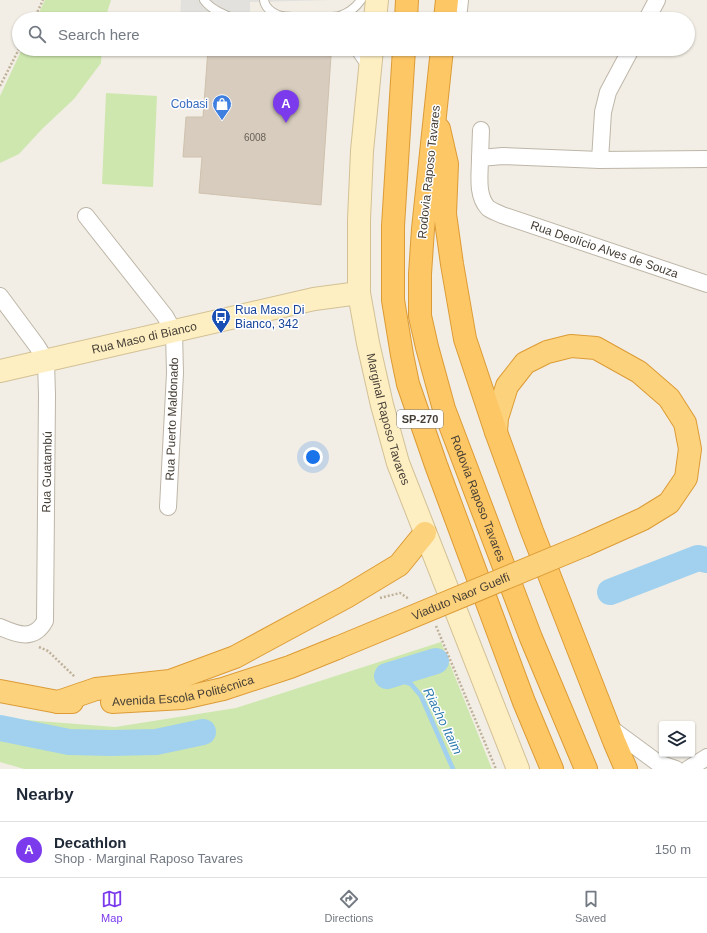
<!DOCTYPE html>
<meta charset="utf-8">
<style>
:root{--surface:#fff;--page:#f6f6f7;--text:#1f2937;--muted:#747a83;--line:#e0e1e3;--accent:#7c3aed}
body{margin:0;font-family:Helvetica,sans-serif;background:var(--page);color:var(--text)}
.controls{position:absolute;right:12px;bottom:12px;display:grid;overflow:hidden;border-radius:4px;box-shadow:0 1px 3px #0004}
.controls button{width:36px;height:36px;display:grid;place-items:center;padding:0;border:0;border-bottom:1px solid var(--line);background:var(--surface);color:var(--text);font:20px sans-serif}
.you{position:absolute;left:313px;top:457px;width:14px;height:14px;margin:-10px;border:3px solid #fff;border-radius:50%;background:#1a73e8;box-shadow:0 0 0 6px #1a73e833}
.badge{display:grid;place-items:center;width:26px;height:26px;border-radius:50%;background:var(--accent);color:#fff;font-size:13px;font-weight:700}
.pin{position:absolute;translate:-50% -33px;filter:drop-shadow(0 1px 2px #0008)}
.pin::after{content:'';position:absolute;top:21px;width:14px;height:12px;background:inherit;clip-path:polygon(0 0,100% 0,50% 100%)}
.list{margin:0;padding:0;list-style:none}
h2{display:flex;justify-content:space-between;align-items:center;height:52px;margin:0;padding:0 16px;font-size:17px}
h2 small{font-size:13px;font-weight:400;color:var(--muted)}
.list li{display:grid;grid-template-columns:26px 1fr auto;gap:12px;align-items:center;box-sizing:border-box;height:56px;padding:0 16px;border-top:1px solid var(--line)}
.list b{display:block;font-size:15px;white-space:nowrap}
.list p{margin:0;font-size:13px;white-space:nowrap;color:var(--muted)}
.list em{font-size:13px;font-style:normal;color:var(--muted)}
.icon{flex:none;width:22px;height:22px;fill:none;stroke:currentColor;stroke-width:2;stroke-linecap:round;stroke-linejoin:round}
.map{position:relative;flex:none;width:707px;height:769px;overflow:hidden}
.search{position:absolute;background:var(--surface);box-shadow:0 1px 3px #0004;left:12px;right:12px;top:12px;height:44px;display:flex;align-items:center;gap:10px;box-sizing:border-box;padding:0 14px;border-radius:22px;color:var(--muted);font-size:15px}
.sheet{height:108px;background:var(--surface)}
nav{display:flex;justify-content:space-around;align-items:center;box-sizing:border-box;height:56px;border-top:1px solid var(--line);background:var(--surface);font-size:11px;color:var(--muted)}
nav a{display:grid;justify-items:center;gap:2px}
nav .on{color:var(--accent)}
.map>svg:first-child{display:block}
.green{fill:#cee7ae}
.parking{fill:#e3e1dd}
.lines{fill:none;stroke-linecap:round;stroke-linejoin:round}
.stream{stroke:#a1d1ef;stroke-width:4.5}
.river{stroke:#a1d1ef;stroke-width:26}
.building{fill:#d7ccbe;stroke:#cfc1ae}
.service-casing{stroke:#beb6a8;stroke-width:10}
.minor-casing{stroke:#beb6a8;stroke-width:18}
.secondary-casing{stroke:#d3c195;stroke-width:24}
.trunk-casing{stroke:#dc9b35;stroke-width:24}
.motorway-casing{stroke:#dc9b35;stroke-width:24}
.path{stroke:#bfb199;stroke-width:2.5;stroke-dasharray:2 2;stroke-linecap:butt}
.service{stroke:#fff;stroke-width:8}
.minor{stroke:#fff;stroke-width:16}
.secondary{stroke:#feefc3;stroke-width:22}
.trunk{stroke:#fdd27c;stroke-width:22}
.motorway{stroke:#fdc766;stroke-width:22}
.trunk-bridge-casing{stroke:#dc9b35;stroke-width:24;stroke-linecap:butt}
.trunk-bridge{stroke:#fdd27c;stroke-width:22}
.labels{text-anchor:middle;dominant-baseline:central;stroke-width:3;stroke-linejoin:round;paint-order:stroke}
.number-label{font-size:10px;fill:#6a6257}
.shield{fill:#fff;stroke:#7d7872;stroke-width:1}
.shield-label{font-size:11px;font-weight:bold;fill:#453e35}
.shop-label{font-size:12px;fill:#366cbe;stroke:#fff;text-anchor:end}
.street-label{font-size:12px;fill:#453e35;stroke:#fff}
.transit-label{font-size:12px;fill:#164399;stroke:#fff;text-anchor:start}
.water-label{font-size:13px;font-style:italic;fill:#2f7cb0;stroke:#fff}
</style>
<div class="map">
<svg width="707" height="769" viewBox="0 0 707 769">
<rect width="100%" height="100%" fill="#f2eee5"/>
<g class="green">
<polygon points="45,0 111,0 105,19 36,19"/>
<polygon points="22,49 102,49 101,63 74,99 42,129 19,154 0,163 0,96"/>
<polygon points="106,93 157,96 153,187 102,184"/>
<polygon points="441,642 492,769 24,769 0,762 0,718 115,727 236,708"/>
</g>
<polygon class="parking" points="181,0 333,0 250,2 250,19 180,19"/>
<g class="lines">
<polyline class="stream" points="387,676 411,684 421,696 453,769"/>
<g class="river">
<polyline points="610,592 698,558 707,560"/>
<polyline points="387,676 436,661"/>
<polyline points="0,728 69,742 111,743 156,742 203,732"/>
</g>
</g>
<polygon class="building" points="208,49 236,49 331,56 321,205 199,193 202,157 183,157 186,117 203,117"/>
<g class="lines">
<defs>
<g id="service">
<path d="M 204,0 C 211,10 224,15 236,19"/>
<path d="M 264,0 C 265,8 271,12 278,15 C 286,18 334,19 342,15 C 350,12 356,7 361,0"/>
<polyline points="354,49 365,65"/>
</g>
<g id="minor">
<polyline points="458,19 460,0"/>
<polyline points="647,19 657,0"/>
<polyline points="480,158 481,130"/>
<path id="s1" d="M 707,159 L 600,160 L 503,156 L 480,158 C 480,174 476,195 488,208 C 492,211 498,213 502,215 L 707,284"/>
<polyline points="600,160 603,112 608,92 631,49"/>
<polyline points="86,216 165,316 174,332 175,373 168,507"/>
<path d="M 0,296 L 37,346 L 46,361 L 47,395 L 45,621 C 34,641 18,635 0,627"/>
<polyline points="609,727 658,763 676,769"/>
<polyline points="688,769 707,757"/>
</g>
<g id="secondary">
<polyline points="375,19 377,0"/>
<path id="s2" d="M 372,49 L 362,151 L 359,220 L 359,293 L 368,343 L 382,405 L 398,463 L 518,769"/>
<path id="s3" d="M 0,371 L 314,299 L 359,293"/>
</g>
<g id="trunk">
<polyline points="496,432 497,418 507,386 525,363 547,352 571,346 596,348 639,372 669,398 685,423 690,449 686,478 669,503 643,519 585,545"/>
<polyline points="0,691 58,702 72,702"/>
<polyline points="58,702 96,689 170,681 235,657 346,597 399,565 425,533"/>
<path id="s4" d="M 112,702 L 183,698 L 223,689 L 290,667 L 337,648"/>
</g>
<g id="motorway">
<polyline points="406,19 407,0"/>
<polyline points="445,19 447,0"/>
<polyline points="404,49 393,226 393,300 402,355 408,384 436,465 524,702 552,769"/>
<path id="s5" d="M 442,49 L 423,229 L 420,274 L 420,316 L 427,347 L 444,409 L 531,638 L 586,769"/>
<polyline points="439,129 447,164 445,214 452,264 465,339 496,432 532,531 614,741 626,769"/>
</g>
</defs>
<use href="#service" class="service-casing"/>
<use href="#minor" class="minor-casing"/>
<use href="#secondary" class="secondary-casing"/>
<use href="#trunk" class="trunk-casing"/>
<use href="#motorway" class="motorway-casing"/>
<g class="path">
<polyline points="34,19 43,0"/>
<polyline points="0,86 19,49"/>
<polyline points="380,598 400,593 409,599"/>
<polyline points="436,626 496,769"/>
<polyline points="39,647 48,651 75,677"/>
</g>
<use href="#service" class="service"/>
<use href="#minor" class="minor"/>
<use href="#secondary" class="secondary"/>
<use href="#trunk" class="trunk"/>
<use href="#motorway" class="motorway"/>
<defs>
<g id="trunk-bridge">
<path id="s6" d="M 337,648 L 585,545"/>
</g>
</defs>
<use href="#trunk-bridge" class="trunk-bridge-casing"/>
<use href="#trunk-bridge" class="trunk-bridge"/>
</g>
<defs>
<symbol id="shop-pin" viewBox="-11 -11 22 30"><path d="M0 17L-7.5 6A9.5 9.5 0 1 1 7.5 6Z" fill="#3f7fe0" stroke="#fff"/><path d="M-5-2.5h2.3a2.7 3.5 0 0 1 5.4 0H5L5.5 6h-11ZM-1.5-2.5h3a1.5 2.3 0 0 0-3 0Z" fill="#fff"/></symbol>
<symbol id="bus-pin" viewBox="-11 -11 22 30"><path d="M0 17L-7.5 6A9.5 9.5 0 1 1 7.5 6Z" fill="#1a4fb4" stroke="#fff"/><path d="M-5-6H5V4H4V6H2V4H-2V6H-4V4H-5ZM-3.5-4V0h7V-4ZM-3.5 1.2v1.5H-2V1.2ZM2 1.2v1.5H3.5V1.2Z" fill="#fff"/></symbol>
</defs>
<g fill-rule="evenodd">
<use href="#shop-pin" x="211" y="93" width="22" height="30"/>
<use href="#bus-pin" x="210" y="306" width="22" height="30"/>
</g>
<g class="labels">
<g class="number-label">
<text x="255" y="137">6008</text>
</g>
<rect class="shield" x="397" y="410" width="46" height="18" rx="3"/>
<g class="shield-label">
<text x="420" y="419">SP-270</text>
</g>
<g class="shop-label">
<text x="208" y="104">Cobasi</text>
</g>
<g class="street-label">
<text transform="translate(429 172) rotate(-84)">Rodovia Raposo Tavares</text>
<text stroke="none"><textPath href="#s1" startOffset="403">Rua Deolício Alves de Souza</textPath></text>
<text stroke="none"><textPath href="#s3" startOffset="148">Rua Maso di Bianco</textPath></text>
<text transform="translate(172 419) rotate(-88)">Rua Puerto Maldonado</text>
<text stroke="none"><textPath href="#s2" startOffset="374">Marginal Raposo Tavares</textPath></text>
<text transform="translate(47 472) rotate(-89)">Rua Guatambú</text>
<text stroke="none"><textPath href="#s5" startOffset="460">Rodovia Raposo Tavares</textPath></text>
<text stroke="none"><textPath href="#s6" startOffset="134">Viaduto Naor Guelfi</textPath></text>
<text stroke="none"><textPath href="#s4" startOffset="72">Avenida Escola Politécnica</textPath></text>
</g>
<g class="transit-label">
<text x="235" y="310">Rua Maso Di<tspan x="235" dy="14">Bianco, 342</tspan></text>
</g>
<g class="water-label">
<text transform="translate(443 721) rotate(64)">Riacho Itaim</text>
</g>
</g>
</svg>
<div class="controls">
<button><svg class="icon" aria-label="layers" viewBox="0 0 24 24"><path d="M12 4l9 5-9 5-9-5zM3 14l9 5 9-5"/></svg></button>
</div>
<div class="you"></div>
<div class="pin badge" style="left:286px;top:123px">A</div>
<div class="search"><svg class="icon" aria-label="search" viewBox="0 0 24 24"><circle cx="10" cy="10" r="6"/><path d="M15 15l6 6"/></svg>Search here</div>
</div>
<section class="sheet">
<h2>Nearby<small></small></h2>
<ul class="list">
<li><span class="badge">A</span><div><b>Decathlon</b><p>Shop · Marginal Raposo Tavares</p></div><em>150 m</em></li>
</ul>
</section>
<nav>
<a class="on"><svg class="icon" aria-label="map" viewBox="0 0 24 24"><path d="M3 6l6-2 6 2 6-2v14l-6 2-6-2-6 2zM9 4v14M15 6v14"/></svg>Map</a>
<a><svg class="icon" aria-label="directions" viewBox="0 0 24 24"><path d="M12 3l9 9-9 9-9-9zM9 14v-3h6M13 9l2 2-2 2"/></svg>Directions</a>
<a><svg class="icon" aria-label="saved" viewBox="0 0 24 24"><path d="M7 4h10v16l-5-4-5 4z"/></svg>Saved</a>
</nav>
